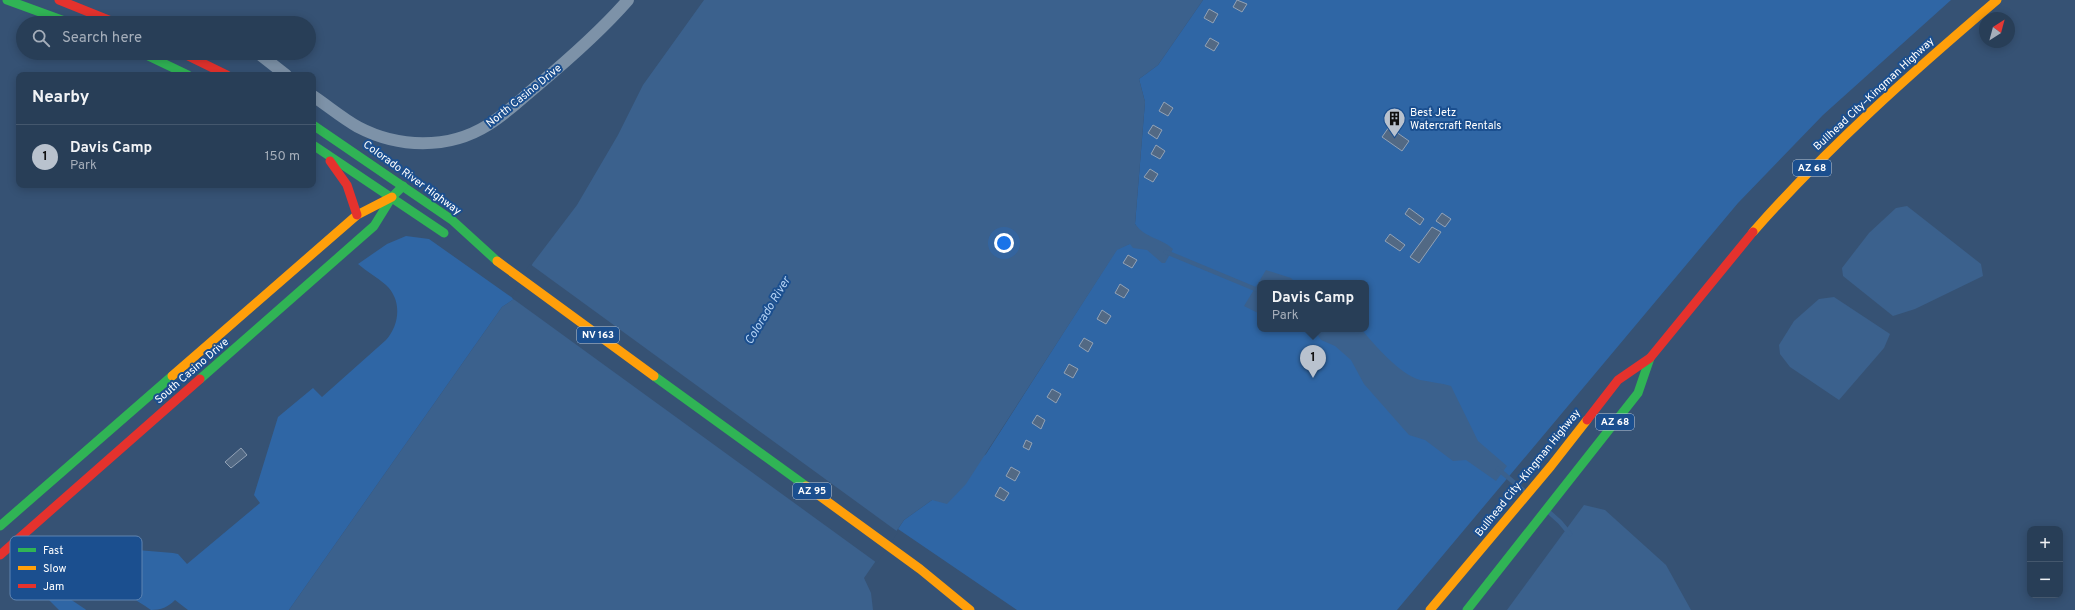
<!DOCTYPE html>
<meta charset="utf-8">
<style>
:root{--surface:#283e57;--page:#30455d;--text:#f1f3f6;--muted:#a5aeba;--line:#44576d;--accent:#b9c2ce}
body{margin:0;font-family:Overpass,sans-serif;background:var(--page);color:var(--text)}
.controls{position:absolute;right:12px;bottom:12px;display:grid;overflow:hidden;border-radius:8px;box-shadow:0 2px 10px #0003}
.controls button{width:36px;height:36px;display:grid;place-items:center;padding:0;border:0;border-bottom:1px solid var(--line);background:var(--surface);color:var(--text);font:20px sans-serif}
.compass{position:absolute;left:1979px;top:12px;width:36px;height:36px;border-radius:50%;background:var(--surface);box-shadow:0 2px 10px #0003;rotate:36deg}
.you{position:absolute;left:1004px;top:243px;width:14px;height:14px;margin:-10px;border:3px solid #fff;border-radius:50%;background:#1a73e8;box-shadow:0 0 0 6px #1a73e833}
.badge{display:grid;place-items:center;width:26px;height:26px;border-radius:50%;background:var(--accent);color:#111;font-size:13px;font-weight:700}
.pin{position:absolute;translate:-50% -33px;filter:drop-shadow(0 1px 2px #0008)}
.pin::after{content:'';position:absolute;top:21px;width:14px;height:12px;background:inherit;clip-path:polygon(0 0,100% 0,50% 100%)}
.popup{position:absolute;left:1257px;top:280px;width:112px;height:52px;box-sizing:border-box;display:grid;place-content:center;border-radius:8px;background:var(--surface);filter:drop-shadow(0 1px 3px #0005);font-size:13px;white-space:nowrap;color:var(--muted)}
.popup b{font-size:15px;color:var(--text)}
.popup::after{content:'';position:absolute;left:50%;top:100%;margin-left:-8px;border:8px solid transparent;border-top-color:var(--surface)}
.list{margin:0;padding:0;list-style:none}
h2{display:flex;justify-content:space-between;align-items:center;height:52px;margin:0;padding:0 16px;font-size:17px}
h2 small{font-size:13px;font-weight:400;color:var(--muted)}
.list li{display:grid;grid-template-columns:26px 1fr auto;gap:12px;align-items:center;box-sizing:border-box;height:64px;padding:0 16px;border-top:1px solid var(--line)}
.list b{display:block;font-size:15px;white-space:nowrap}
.list p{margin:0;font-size:13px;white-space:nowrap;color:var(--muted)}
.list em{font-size:13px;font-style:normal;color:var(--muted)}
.icon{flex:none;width:22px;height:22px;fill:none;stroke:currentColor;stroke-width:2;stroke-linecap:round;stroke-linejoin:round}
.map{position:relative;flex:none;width:2075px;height:610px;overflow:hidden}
.search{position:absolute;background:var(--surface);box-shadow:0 2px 10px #0003;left:16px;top:16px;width:300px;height:44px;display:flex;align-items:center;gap:10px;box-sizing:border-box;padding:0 14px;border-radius:22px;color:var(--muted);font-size:15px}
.panel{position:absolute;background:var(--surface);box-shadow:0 2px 10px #0003;left:16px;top:72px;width:300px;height:116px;border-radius:8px}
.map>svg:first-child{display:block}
.green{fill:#2f66a5;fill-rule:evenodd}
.water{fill:#3b618d}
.pier{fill:#365274}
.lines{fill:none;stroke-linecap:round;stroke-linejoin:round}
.stream{stroke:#3b618d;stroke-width:4.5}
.building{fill:#526984;stroke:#92a2b6}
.street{stroke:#7d92a8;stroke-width:12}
.fast{stroke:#30b455;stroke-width:9}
.slow{stroke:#ff9f0a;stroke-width:9}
.jam{stroke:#e5322d;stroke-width:9}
.labels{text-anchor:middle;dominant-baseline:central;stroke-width:4;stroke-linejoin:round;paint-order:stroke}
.shield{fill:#1b4f8f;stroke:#bbcadd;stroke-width:1}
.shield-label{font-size:10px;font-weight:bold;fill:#fff}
.street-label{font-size:11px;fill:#fff;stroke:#1b4f8f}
.poi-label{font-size:11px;fill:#fff;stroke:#1b4f8f;text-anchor:start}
.water-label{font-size:12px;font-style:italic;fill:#b5d3f5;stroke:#1b4f8f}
.key{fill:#1b4f8f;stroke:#5f84b1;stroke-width:1}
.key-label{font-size:11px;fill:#fff}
</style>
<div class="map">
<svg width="2075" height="610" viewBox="0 0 2075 610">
<rect width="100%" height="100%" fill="#365274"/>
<g class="green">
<path d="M 1203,0 L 1951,0 L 1823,115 L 1738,203 L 1397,610 L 1017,610 L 898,529 L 904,520 L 932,500 L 986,454 L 1117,249 L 1149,236 L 1142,234 L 1135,224 L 1145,102 L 1139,79 L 1158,65 ZM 1260,283 L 1366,283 L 1366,329 L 1260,329 Z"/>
<path d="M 406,236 L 429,239 L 514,299 L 502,307 L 289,610 L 188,610 L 175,600 C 168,607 161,610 151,610 C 136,599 97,581 113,559 C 116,555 121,552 125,549 L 173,553 L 178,554 L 187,564 L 260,503 L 254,495 L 278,417 L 313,388 L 322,397 L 386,340 C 400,324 402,300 386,285 C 377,277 367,272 358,264 L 387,244 Z"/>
<polygon points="55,589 85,609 86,610 59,610 44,595"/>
</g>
<g class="water">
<path d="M 704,0 L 1203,0 L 1158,65 L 1139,79 L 1145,102 L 1135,224 C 1146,239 1160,237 1173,249 L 1165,263 L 1162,263 L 1147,250 L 1133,248 L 1130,244 L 1117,250 L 966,484 L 947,504 L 932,500 L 904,520 L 864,578 L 871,593 L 873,610 L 289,610 L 502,307 L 514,299 L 522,280 L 533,263 L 577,205 L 618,135 L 643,85 Z"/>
<polygon points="1907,206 1981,264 1983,276 1915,309 1893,316 1843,276 1842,268 1869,233 1896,208"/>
<polygon points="1266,270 1291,278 1296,283 1260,283 1260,314 1244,306"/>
<polygon points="1834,297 1890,334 1884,348 1839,400 1790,367 1780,354 1779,345 1794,321 1819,299"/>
<path d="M 1301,329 L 1361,329 C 1376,346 1398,373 1420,380 C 1430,382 1441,383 1451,386 L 1478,441 L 1507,466 L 1496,481 L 1466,460 L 1453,461 L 1425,440 L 1409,435 L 1364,384 L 1351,360 L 1335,346 L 1321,340 L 1314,329 Z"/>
<polygon points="1584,505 1605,510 1666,565 1691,610 1507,610"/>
</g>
<polygon class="pier" points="530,264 898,532 877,563 512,298 520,279"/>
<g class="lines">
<g class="stream">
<polyline points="1166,252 1260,291"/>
<polyline points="1498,469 1523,490"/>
<polyline points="1550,513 1560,522 1570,534"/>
</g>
</g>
<g class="building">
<polygon points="1237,0 1247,4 1242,12 1233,7"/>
<polygon points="1209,9 1218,14 1213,23 1204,18"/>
<polygon points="1210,38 1219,43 1214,51 1205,46"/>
<polygon points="1164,102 1173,108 1168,116 1159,111"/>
<polygon points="1153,125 1162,130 1157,139 1148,133"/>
<polygon points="1389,127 1409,141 1402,151 1382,137"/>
<polygon points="1156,145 1165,151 1160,159 1151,154"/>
<polygon points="1150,169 1158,174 1153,182 1144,177"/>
<polygon points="1409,208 1424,219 1420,225 1405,214"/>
<polygon points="1442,213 1451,219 1445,227 1436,221"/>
<polygon points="1432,227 1441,232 1419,263 1410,257"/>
<polygon points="1390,234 1405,245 1400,251 1385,241"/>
<polygon points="1128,255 1137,260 1132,268 1123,263"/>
<polygon points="1120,284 1129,290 1124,298 1115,293"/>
<polygon points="1102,310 1111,316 1106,324 1097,319"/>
<polygon points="1084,338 1093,343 1088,352 1079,346"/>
<polygon points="1069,364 1078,369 1073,378 1064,373"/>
<polygon points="1052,389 1061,394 1056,403 1047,397"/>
<polygon points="1037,415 1045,420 1041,429 1032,423"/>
<polygon points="1026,440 1032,443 1029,450 1023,447"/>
<polygon points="241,448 247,455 231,468 225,462"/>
<polygon points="1011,467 1020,472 1015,481 1006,476"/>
<polygon points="1000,487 1009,493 1004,501 995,496"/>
</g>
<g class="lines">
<g class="street">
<polyline points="258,53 286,75"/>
<path d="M 313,96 C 328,106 342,118 358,127 C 398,148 448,150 488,125 C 506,114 521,99 538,85 C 569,59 601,31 628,0"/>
</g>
<g class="fast">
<polyline points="7,0 70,23"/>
<polyline points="142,53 188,75"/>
<polyline points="313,125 452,220 497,261"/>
<polyline points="313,145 444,233"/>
<polyline points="654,376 806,486"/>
<polyline points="200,379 374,226 392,197 403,186"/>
<polyline points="0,526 172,376"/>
<polyline points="1467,610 1638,393 1650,358"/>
</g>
<g class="slow">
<path d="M 1753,232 C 1827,148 1911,73 1997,0"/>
<polyline points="497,261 654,376"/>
<polyline points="172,376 357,215 392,197"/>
<polyline points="806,486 920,569 970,610"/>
<polyline points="1430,610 1551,466 1587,420"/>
</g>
<g class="jam">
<polyline points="59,0 116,23"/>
<polyline points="182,53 227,75"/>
<polyline points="330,161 347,185 357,215"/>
<polyline points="1587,420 1618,380 1650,358 1753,232"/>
<polyline points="0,555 200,379"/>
</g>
</g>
<defs>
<symbol id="building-pin" viewBox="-11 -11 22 30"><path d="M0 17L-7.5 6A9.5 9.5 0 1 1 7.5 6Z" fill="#b9c2ce" stroke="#1b4f8f"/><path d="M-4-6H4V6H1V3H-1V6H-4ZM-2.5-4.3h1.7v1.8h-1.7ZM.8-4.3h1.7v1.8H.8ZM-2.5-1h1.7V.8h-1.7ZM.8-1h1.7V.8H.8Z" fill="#111"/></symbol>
</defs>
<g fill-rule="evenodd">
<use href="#building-pin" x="1382" y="106" width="25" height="34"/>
</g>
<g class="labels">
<g class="shield">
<rect x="1793" y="160" width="38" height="16" rx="3"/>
<rect x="577" y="327" width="42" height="16" rx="3"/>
<rect x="1596" y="414" width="38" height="16" rx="3"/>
<rect x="793" y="483" width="38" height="16" rx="3"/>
</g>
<g class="shield-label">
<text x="1812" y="168">AZ 68</text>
<text x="598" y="335">NV 163</text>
<text x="1615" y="422">AZ 68</text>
<text x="812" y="491">AZ 95</text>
</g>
<g class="street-label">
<text transform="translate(1874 94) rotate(-43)">Bullhead City–Kingman Highway</text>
<text transform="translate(524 96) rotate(-39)">North Casino Drive</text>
<text transform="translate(412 178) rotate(36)">Colorado River Highway</text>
<text transform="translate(192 371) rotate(-41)">South Casino Drive</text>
<text transform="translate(1528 473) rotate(-51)">Bullhead City–Kingman Highway</text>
</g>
<g class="poi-label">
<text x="1410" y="113">Best Jetz<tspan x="1410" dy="13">Watercraft Rentals</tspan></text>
</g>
<g class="water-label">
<text transform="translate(768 311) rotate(-59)">Colorado River</text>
</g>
</g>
<rect x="10" y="536" width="132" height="64" rx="6" class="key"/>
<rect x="18" y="548" width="18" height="4" fill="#30b455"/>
<rect x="18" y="566" width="18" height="4" fill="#ff9f0a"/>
<rect x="18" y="584" width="18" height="4" fill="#e5322d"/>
<g class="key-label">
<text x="43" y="554">Fast</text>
<text x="43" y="572">Slow</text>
<text x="43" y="590">Jam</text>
</g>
</svg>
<div class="controls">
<button>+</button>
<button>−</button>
</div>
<svg class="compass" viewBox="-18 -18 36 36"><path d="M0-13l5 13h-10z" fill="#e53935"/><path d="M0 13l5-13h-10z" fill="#a5aeba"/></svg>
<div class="you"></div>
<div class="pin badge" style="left:1313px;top:378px">1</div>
<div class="popup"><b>Davis Camp</b>Park</div>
<div class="search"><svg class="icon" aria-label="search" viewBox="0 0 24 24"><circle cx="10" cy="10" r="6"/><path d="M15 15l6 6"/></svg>Search here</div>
<section class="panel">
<h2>Nearby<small></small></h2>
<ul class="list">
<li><span class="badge">1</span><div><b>Davis Camp</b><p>Park</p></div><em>150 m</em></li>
</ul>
</section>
</div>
